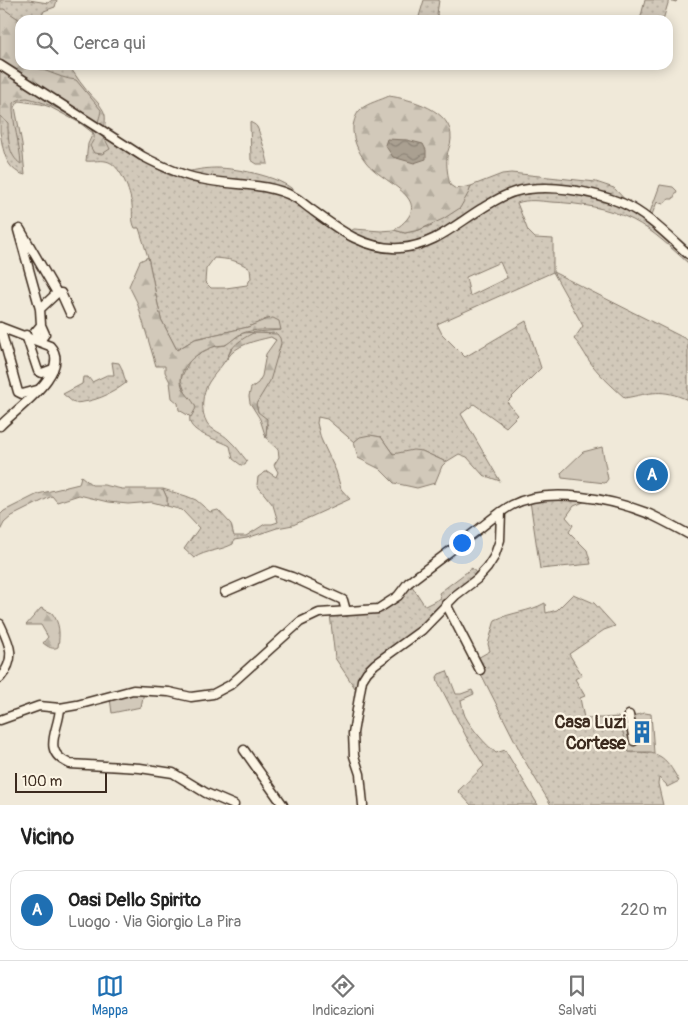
<!DOCTYPE html>
<html lang="it">
<meta charset="utf-8">
<style>
:root{--surface:#fff;--page:#f6f6f6;--text:#222;--muted:#767676;--line:#e0e0e0;--accent:#1f6fb2}
body{margin:0;font-family:Pangolin,sans-serif;background:var(--page);color:var(--text)}
.scale{position:absolute;left:15px;bottom:12px;width:92px;box-sizing:border-box;padding-left:5px;border:2px solid #3b2a1e;border-top:0;font-size:14px;line-height:18px;white-space:nowrap;color:#3b2a1e;-webkit-text-stroke:4px #fcf5e5;paint-order:stroke}
.you{position:absolute;left:461px;top:542px;width:18px;height:18px;margin:-12px;border:4px solid #fff;border-radius:50%;background:#1a73e8;box-shadow:0 0 0 8px #1a73e833}
.badge{display:grid;place-items:center;width:32px;height:32px;border-radius:50%;background:var(--accent);color:#fff;font-size:16px;font-weight:700}
.pin{position:absolute;translate:-50% -50%;border:2px solid #fff;box-shadow:0 1px 5px #0006}
.list{margin:0;padding:0;list-style:none}
h2{display:flex;justify-content:space-between;align-items:center;height:65px;margin:0;padding:0 20px;font-size:21px}
h2 small{font-size:16px;font-weight:400;color:var(--muted)}
.list li{display:grid;grid-template-columns:32px 1fr auto;gap:15px;align-items:center;box-sizing:border-box;height:80px;margin:0 10px 10px;padding:0 10px;border:1px solid var(--line);border-radius:15px}
.list b{display:block;font-size:19px;white-space:nowrap}
.list p{margin:0;font-size:16px;white-space:nowrap;color:var(--muted)}
.list em{font-size:16px;font-style:normal;color:var(--muted)}
.icon{flex:none;width:28px;height:28px;fill:none;stroke:currentColor;stroke-width:2;stroke-linecap:round;stroke-linejoin:round}
.map{position:relative;flex:none;width:688px;height:805px;overflow:hidden}
.search{position:absolute;background:var(--surface);box-shadow:0 2px 12px #0003;left:15px;right:15px;top:15px;height:55px;display:flex;align-items:center;gap:12px;box-sizing:border-box;padding:0 18px;border-radius:15px;color:var(--muted);font-size:19px}
.sheet{height:155px;background:var(--surface)}
nav{display:flex;justify-content:space-around;align-items:center;box-sizing:border-box;height:70px;border-top:1px solid var(--line);background:var(--surface);font-size:14px;color:var(--muted)}
nav a{display:grid;justify-items:center;gap:2px}
nav .on{color:var(--accent)}
.map>svg:first-child{display:block}
.grass{fill:url(#grass-dots);stroke:#867a6c;fill-rule:evenodd}
.forest{fill:url(#forest-firs);stroke:#867a6c}
.garden{fill:#d2c9ba;stroke:#867a6c}
.water{fill:url(#water-waves);stroke:#7e7163}
.lines{fill:none;stroke-linecap:round;stroke-linejoin:round}
.minor-casing{stroke:#3b2a1e;stroke-width:11}
.minor{stroke:#fcf5e5;stroke-width:8}
.labels{text-anchor:middle;dominant-baseline:central;stroke-width:4.5;stroke-linejoin:round;paint-order:stroke}
.poi-label{font-size:18px;font-weight:bold;fill:#3b2a1e;stroke:#fcf5e5;text-anchor:end}
</style>
<div class="map">
<svg width="688" height="805" viewBox="0 0 688 805">
<defs>
<pattern id="grass-dots" width="8" height="8" patternUnits="userSpaceOnUse" patternTransform="scale(1.25)"><rect width="8" height="8" fill="#d2c9ba"/><path d="M2 2h.1M6 6h.1" fill="none" stroke="#b5ad9f" stroke-width="1.8" stroke-linecap="round"/></pattern>
<pattern id="forest-firs" width="22" height="20" patternUnits="userSpaceOnUse" patternTransform="scale(1.25)"><rect width="22" height="20" fill="#d2c9ba"/><path d="M5 1l3.5 6h-7zM16 11l3.5 6h-7z" fill="#b5ad9f"/></pattern>
<pattern id="water-waves" width="16" height="10" patternUnits="userSpaceOnUse" patternTransform="scale(1.25)"><rect width="16" height="10" fill="#aaa091"/><path d="M0 5q4-4 8 0t8 0" fill="none" stroke="#8c8376"/></pattern>
</defs>
<rect width="100%" height="100%" fill="#f0e9d9"/>
<filter id="ink" filterUnits="userSpaceOnUse"><feTurbulence type="fractalNoise" baseFrequency=".02" numOctaves="2"/><feDisplacementMap in="SourceGraphic" scale="10" xChannelSelector="R" yChannelSelector="G"/><feConvolveMatrix kernelMatrix="1 2 1 2 8 2 1 2 1" color-interpolation-filters="sRGB"/></filter>
<g filter="url(#ink)">
<g class="grass">
<path d="M 0,0 L 29,0 L 48,3 L 52,0 L 57,0 L 55,7 L 44,11 L 40,20 L 20,20 L 20,65 L 68,65 C 74,72 78,80 84,87 C 91,97 102,104 105,115 C 106,123 103,130 106,138 L 143,161 L 171,176 C 186,172 201,168 216,168 C 237,168 287,177 299,196 C 302,199 303,206 304,210 L 343,235 L 354,229 L 381,231 L 394,230 L 405,233 L 419,230 L 432,225 L 469,192 L 471,186 L 502,174 L 511,173 L 596,182 L 614,188 L 630,205 L 637,215 L 654,227 L 688,258 L 688,263 C 671,248 654,231 633,220 C 609,208 578,203 551,202 C 540,201 528,199 517,203 L 528,231 L 535,238 L 553,239 L 553,272 L 688,340 L 688,400 C 661,388 652,393 625,398 C 612,386 597,373 588,359 C 583,351 580,345 574,339 L 583,326 L 553,272 L 437,324 L 442,334 L 465,357 L 526,321 L 541,368 L 507,402 L 518,415 L 506,427 L 474,404 L 461,414 L 500,481 L 483,475 L 467,457 L 459,454 L 446,462 L 422,451 L 393,454 L 381,437 C 370,435 363,435 354,442 L 327,419 L 318,417 L 317,423 L 321,439 L 336,471 L 341,489 L 350,499 L 293,525 L 277,528 L 247,538 L 234,540 L 233,544 C 220,551 206,550 194,558 L 184,549 L 199,528 L 182,510 L 167,506 L 167,498 L 163,489 L 186,496 L 196,500 L 210,512 L 218,510 L 231,524 L 234,536 L 246,536 L 265,524 L 272,524 L 278,522 L 273,505 L 257,485 L 258,477 L 267,471 L 276,477 L 278,472 L 274,465 L 279,457 L 278,449 C 268,442 263,436 268,425 L 258,412 L 256,404 L 273,367 L 281,344 L 266,333 L 231,349 C 226,363 217,370 209,382 C 202,393 200,411 207,423 C 212,431 223,433 229,440 C 236,446 241,454 247,461 L 245,465 L 241,465 L 233,459 L 230,446 C 220,440 193,434 190,422 C 189,419 191,404 191,399 L 186,394 L 181,381 L 182,376 L 191,358 L 212,347 L 226,345 L 230,341 L 243,333 L 281,330 L 267,319 L 248,327 L 195,339 L 177,350 L 161,319 L 148,257 L 139,228 L 135,228 C 131,220 133,214 132,205 C 130,192 122,168 109,162 C 101,159 94,162 86,161 L 88,144 L 93,133 L 80,123 L 50,107 L 41,104 L 19,101 L 15,107 L 22,144 L 25,175 C 5,170 3,149 0,132 ZM 214,258 C 228,259 238,260 250,269 L 251,278 L 247,285 L 226,288 L 211,288 L 205,282 L 206,269 ZM 500,262 L 507,278 L 470,296 L 466,277 Z"/>
<polygon points="424,0 439,0 437,14 439,20 418,20"/>
<polygon points="645,0 677,0 676,2 669,0 663,20 640,20"/>
<path d="M 250,122 C 253,124 255,124 257,127 C 259,130 268,160 268,164 L 257,164 L 251,160 Z"/>
<path d="M 112,362 L 119,363 L 122,369 L 126,383 C 110,395 94,402 74,403 L 63,394 L 82,384 L 83,377 L 88,377 L 92,382 L 107,375 L 114,375 Z"/>
<polygon points="566,498 586,501 574,506 566,517 573,525 569,532 587,550 591,564 540,569 530,501"/>
<polygon points="472,568 476,573 431,613 419,627 366,668 359,677 355,688 335,658 330,614 378,611 410,583 425,606 441,598 439,593"/>
<path d="M 573,594 L 594,603 L 615,626 L 604,630 L 569,654 L 582,675 L 575,679 L 585,696 L 580,698 L 584,718 L 603,718 L 618,717 L 622,726 L 629,752 C 660,752 664,754 679,781 L 667,787 L 666,784 L 659,778 L 658,784 L 663,805 L 551,805 L 526,763 L 474,660 L 490,651 L 488,644 L 495,620 C 512,612 529,612 545,603 L 546,613 L 557,610 Z"/>
<path d="M 447,671 L 456,694 L 461,694 L 472,690 L 474,694 L 461,700 C 462,705 463,711 465,716 C 472,729 485,744 496,753 L 505,750 L 538,805 L 471,805 L 458,791 L 484,766 L 469,742 L 438,682 L 437,677 L 439,674 Z"/>
</g>
<g class="forest">
<path d="M 0,9 L 4,9 L 20,20 L 20,65 C 40,65 56,78 76,80 L 101,110 C 100,118 97,122 97,131 L 106,141 L 110,149 L 102,154 L 94,153 L 90,146 C 92,142 95,139 94,135 C 92,121 41,100 27,98 C 21,98 18,100 13,103 C 12,124 20,143 21,164 C 8,156 8,137 8,123 L 0,116 Z"/>
<path d="M 389,96 C 410,99 453,110 451,139 C 451,145 447,151 447,157 C 446,166 448,176 450,185 L 456,189 L 471,186 L 469,192 L 460,208 L 443,219 L 419,230 L 405,233 L 394,230 C 440,200 383,184 366,162 C 358,152 352,138 353,126 C 354,121 356,113 361,109 C 368,103 381,100 389,96 Z"/>
<path d="M 148,257 L 161,319 L 177,350 L 195,339 L 248,327 L 267,319 L 273,318 L 279,321 L 281,330 C 270,330 253,329 243,333 C 237,335 232,341 227,344 C 224,346 220,345 216,346 C 200,351 180,363 181,382 C 182,393 193,398 196,408 L 191,417 L 179,410 L 178,403 L 172,398 L 170,382 L 165,372 L 165,366 L 156,366 L 137,302 L 129,286 L 140,261 Z"/>
<path d="M 253,333 L 277,334 L 280,338 L 281,343 L 270,381 L 256,404 L 258,412 L 267,419 L 266,438 L 260,419 L 250,403 L 249,396 L 251,388 L 258,383 L 262,376 L 266,354 L 276,340 L 271,337 C 255,341 236,344 227,359 C 232,345 240,340 253,333 Z"/>
<polygon points="370,435 381,437 393,454 413,450 422,451 446,462 442,466 435,483 417,488 394,483 380,469 358,458 354,442 360,437"/>
<polygon points="81,476 92,485 104,485 122,489 163,489 167,498 167,506 152,502 128,504 108,502 79,495 57,502 52,496 12,516 4,523 0,531 0,515 4,511 38,494 79,484"/>
<path d="M 41,608 L 52,613 C 60,623 60,634 58,647 C 53,650 48,647 43,643 L 48,637 L 41,625 L 26,625 Z"/>
</g>
<g class="garden">
<polygon points="660,185 673,187 677,191 673,199 669,199 663,204 657,202 651,217 649,215"/>
<polygon points="602,447 608,479 605,483 562,478 561,473 583,452"/>
<polygon points="144,692 141,707 112,713 110,698 123,694"/>
<polygon points="645,713 651,714 654,753 651,752 629,752 619,719"/>
</g>
<polygon class="water" points="387,139 407,140 423,144 426,150 426,159 414,163 393,157 385,145"/>
<g class="lines">
<defs>
<g id="minor">
<path d="M 0,65 L 142,156 C 161,166 180,175 201,179 C 231,186 267,182 294,197 C 300,200 306,206 312,210 C 339,230 365,250 400,248 C 433,246 455,225 481,209 C 491,203 503,195 514,192 C 546,183 592,191 622,203 C 647,214 668,236 688,254"/>
<polyline points="57,293 61,293 70,313"/>
<polyline points="40,309 57,293 20,229 18,230 40,309 41,325 45,334 40,341 35,332 41,325"/>
<path d="M 0,327 L 50,346 C 73,371 16,409 0,426"/>
<polyline points="0,327 18,392 22,394 37,390"/>
<polyline points="26,335 38,371 42,373 53,369"/>
<polyline points="225,592 274,571 292,577 343,600 346,611"/>
<polyline points="446,604 480,670"/>
<path d="M 0,624 C 10,645 17,658 0,678"/>
<path d="M 60,708 C 59,731 40,751 70,764 L 140,768 L 173,773 L 206,793 L 234,805"/>
<polyline points="629,715 634,741"/>
<path d="M 0,720 L 39,706 L 60,708 L 77,705 L 133,690 L 169,692 L 191,697 L 213,694 L 230,685 L 300,622 L 319,613 L 378,609 L 398,596 L 408,583 C 430,566 453,549 475,532 C 487,523 499,512 512,505 C 548,486 611,499 647,513 C 661,519 675,527 688,534"/>
<polyline points="244,750 283,805"/>
<polyline points="363,805 360,774 354,756 353,733 362,680 367,672 375,664 422,630 456,595 477,579 487,568 494,557 500,540 501,512"/>
</g>
</defs>
<use href="#minor" class="minor-casing"/>
<use href="#minor" class="minor"/>
</g>
</g>
<defs>
<symbol id="building-bare" viewBox="-9 -9 18 18"><path d="M-4-6H4V6H1V3H-1V6H-4ZM-2.5-4.3h1.7v1.8h-1.7ZM.8-4.3h1.7v1.8H.8ZM-2.5-1h1.7V.8h-1.7ZM.8-1h1.7V.8H.8Z" fill="#1f6fb2" stroke="#fcf5e5" stroke-width="2.5" paint-order="stroke"/></symbol>
</defs>
<g fill-rule="evenodd">
<use href="#building-bare" x="626" y="716" width="32" height="32"/>
</g>
<g class="labels">
<g class="poi-label">
<text x="626" y="722">Casa Luzi<tspan x="626" dy="21">Cortese</tspan></text>
</g>
</g>
</svg>
<div class="scale">100 m</div>
<div class="you"></div>
<div class="pin badge" style="left:652px;top:475px">A</div>
<div class="search"><svg class="icon" aria-label="search" viewBox="0 0 24 24"><circle cx="10" cy="10" r="6"/><path d="M15 15l6 6"/></svg>Cerca qui</div>
</div>
<section class="sheet">
<h2>Vicino<small></small></h2>
<ul class="list">
<li><span class="badge">A</span><div><b>Oasi Dello Spirito</b><p>Luogo · Via Giorgio La Pira</p></div><em>220 m</em></li>
</ul>
</section>
<nav>
<a class="on"><svg class="icon" aria-label="map" viewBox="0 0 24 24"><path d="M3 6l6-2 6 2 6-2v14l-6 2-6-2-6 2zM9 4v14M15 6v14"/></svg>Mappa</a>
<a><svg class="icon" aria-label="directions" viewBox="0 0 24 24"><path d="M12 3l9 9-9 9-9-9zM9 14v-3h6M13 9l2 2-2 2"/></svg>Indicazioni</a>
<a><svg class="icon" aria-label="saved" viewBox="0 0 24 24"><path d="M7 4h10v16l-5-4-5 4z"/></svg>Salvati</a>
</nav>
